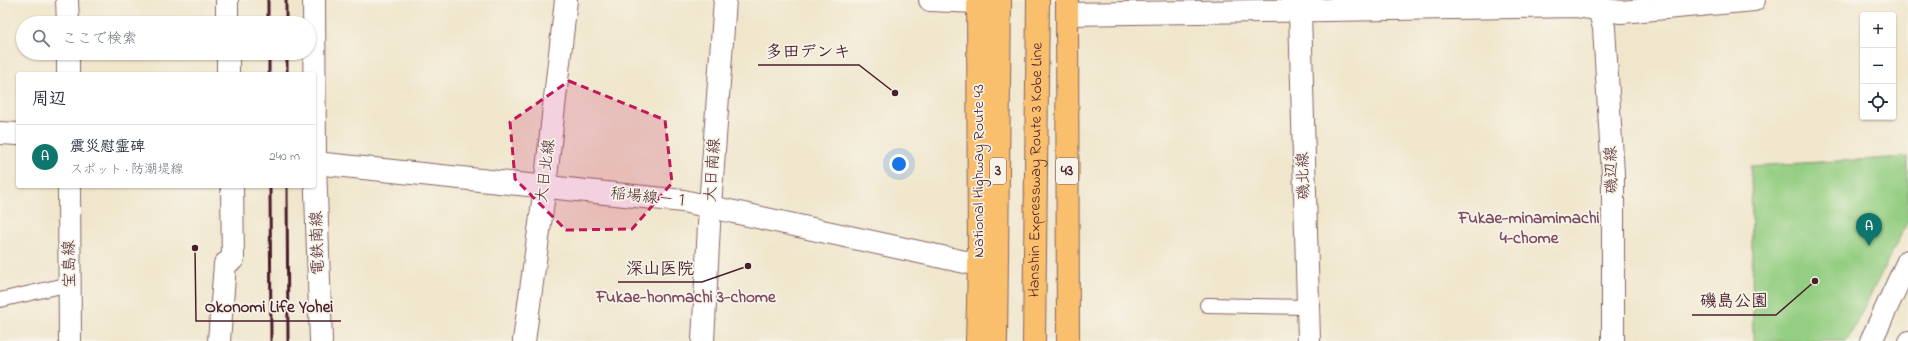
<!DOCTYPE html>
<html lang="ja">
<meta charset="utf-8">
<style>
:root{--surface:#fff;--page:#f2f2f3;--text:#1f2937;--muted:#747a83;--line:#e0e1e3;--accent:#0f766e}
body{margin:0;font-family:"Indie Flower","Klee One",sans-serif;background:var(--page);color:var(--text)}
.controls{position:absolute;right:12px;top:12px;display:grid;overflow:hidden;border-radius:4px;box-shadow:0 1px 3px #0004}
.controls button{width:36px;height:36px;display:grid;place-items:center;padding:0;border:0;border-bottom:1px solid var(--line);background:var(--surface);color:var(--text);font:20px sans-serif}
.you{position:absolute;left:899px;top:164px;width:14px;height:14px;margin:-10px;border:3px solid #fff;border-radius:50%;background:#1a73e8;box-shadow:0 0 0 6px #1a73e833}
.badge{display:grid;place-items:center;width:26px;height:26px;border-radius:50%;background:var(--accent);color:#fff;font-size:13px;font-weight:700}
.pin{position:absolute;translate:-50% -33px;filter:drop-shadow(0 1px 2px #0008)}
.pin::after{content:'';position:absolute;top:21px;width:14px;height:12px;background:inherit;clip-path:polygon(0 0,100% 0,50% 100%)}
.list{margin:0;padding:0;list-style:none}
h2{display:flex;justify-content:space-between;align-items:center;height:52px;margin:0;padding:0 16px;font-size:17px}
h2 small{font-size:13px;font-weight:400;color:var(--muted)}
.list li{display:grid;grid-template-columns:26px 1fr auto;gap:12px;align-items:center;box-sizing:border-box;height:64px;padding:0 16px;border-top:1px solid var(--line)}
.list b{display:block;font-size:15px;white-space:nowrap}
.list p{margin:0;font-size:13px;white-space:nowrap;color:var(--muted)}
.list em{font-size:13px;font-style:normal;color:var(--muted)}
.icon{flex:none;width:22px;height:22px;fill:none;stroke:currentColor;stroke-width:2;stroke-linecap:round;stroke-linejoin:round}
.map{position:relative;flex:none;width:1908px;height:341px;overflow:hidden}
.search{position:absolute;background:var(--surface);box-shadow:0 1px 3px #0004;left:16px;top:16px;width:300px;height:44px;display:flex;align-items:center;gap:10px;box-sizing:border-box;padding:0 14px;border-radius:22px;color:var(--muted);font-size:15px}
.panel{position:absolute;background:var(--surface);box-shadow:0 1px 3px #0004;left:16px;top:72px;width:300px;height:116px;border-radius:4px}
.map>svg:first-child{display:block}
.green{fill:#94ce82;stroke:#6f7656}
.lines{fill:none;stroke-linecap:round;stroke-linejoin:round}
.lane-casing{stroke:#846563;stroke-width:16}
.street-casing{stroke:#846563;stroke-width:24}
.highway-casing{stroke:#846563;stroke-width:24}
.lane{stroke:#fff;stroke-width:14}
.street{stroke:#fff;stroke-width:22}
.highway{stroke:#f9bf6d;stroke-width:22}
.rail{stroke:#4a1f2b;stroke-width:3}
.marked{fill:#c2185b;fill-opacity:0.2;stroke:#c2185b;stroke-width:3;stroke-dasharray:8 5;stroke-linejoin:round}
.labels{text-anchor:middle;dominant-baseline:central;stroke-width:3.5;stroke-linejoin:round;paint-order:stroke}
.shield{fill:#f7f3e8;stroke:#7e5f64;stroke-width:1}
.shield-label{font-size:15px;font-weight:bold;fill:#4a1f2b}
.street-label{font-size:16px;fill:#4a1f2b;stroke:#f7f3e8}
.neighbourhood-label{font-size:17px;font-weight:bold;fill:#7d4c63;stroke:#f7f3e8}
.leader{fill:none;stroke:#4a1f2b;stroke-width:1.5}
.callout-dot{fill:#4a1f2b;stroke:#f7f3e8;stroke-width:1.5}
.callout-label{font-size:17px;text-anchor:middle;font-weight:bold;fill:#4a1f2b;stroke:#f7f3e8;stroke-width:3.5;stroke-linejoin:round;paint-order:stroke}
</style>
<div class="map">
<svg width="1908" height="341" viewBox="0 0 1908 341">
<rect width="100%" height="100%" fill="#f7f3e8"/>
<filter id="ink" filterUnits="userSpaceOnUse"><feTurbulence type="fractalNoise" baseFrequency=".025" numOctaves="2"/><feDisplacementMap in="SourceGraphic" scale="8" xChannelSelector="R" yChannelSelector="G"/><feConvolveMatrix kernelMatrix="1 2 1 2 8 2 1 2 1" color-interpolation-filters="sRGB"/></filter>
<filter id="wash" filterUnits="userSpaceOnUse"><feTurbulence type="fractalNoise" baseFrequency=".012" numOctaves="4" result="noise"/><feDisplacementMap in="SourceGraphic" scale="16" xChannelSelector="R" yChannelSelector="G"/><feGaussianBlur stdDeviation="0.9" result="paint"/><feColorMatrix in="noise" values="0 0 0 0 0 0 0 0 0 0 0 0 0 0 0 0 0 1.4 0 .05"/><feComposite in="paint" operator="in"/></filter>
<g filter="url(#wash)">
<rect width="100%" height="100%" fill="#f0e6cc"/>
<polygon class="green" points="1908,157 1908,221 1847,341 1753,341 1751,166"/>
</g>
<g filter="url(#ink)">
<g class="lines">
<defs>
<g id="lane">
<polyline points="0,300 70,284"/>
<polyline points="1207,305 1308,307"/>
<polyline points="1906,341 1908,338"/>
</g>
<g id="street">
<polyline points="67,0 68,23"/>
<polyline points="227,0 227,23"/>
<polyline points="314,0 315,163 321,341"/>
<polyline points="930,0 978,2"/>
<polyline points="1597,0 1604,28 1613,174 1613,341"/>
<polyline points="1300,11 1309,341"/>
<polyline points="1067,14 1576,6 1621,12 1754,0"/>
<polyline points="68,53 68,74"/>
<polyline points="228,53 228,74"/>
<polyline points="0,133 18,134"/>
<polyline points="315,163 683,201 979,265"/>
<polyline points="69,186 70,341"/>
<polyline points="219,341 225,264 233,259 232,186"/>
<polyline points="524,341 545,187 566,0"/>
<polyline points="703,341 710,206 725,0"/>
<polyline points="1871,341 1908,261"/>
</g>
<g id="highway">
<polyline points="1067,0 1068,341"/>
<polyline points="977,341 979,265 978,0"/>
<polyline points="996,341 1000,0"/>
<path id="s1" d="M 1034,341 L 1038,0"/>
</g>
</defs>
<use href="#lane" class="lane-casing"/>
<use href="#street" class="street-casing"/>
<use href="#highway" class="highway-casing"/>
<use href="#lane" class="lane"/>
<use href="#street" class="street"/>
<use href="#highway" class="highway"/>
<g class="rail">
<polyline points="268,0 268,23"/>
<polyline points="286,0 286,23"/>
<polyline points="269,53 269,74"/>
<polyline points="287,53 287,74"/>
<polyline points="270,186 271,341"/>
<polyline points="287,186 288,341"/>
</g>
</g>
</g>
<path class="marked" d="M 569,81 L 665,120 L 672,183 L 632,229 L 566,230 L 515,179 L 510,122 Z"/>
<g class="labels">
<g class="shield">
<rect x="990" y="158" width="16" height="26" rx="3"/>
<rect x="1056" y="158" width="22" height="26" rx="3"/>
</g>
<g class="shield-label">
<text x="998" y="171">3</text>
<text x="1067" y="171">43</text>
</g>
<g class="street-label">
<text transform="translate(713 170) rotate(-86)">大日南線</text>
<text transform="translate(1612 170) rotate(-92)">磯辺線</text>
<text transform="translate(546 171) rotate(-83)">大日北線</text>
<text transform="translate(979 171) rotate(-90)">National Highway Route 43</text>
<text stroke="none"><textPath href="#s1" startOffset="171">Hanshin Expressway Route 3 Kobe Line</textPath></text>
<text transform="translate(1304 176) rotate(-92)">磯北線</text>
<text transform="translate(650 198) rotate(6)">稲場線－１</text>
<text transform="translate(318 243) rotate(-92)">電鉄南線</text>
<text transform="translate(70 264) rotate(-91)">宝島線</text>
</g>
<g class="neighbourhood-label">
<text x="1529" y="218">Fukae-minamimachi<tspan x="1529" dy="20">4-chome</tspan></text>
<text x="686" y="297">Fukae-honmachi 3-chome</text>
</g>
</g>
<path class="leader" d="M895 93L859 65H758M748 266L702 282H618M1815 281L1776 315H1692M195 248L196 321H341"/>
<g class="callout-dot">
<circle cx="895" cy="93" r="4"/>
<circle cx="748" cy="266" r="4"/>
<circle cx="1815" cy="281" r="4"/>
<circle cx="195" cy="248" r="4"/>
</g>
<g class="callout-label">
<text x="808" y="57">多田デンキ</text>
<text x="660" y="274">深山医院</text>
<text x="1734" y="306">磯島公園</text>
<text x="269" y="312">Okonomi Life Yohei</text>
</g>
</svg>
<div class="controls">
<button>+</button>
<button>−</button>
<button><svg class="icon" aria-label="locate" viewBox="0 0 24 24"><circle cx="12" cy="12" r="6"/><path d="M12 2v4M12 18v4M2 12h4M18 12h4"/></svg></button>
</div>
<div class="you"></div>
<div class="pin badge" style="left:1869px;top:246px">A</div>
<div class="search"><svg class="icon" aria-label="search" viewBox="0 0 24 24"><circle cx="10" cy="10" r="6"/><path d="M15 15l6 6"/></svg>ここで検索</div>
<section class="panel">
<h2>周辺<small></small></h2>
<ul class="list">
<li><span class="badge">A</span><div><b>震災慰霊碑</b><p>スポット · 防潮堤線</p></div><em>240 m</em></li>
</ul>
</section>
</div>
